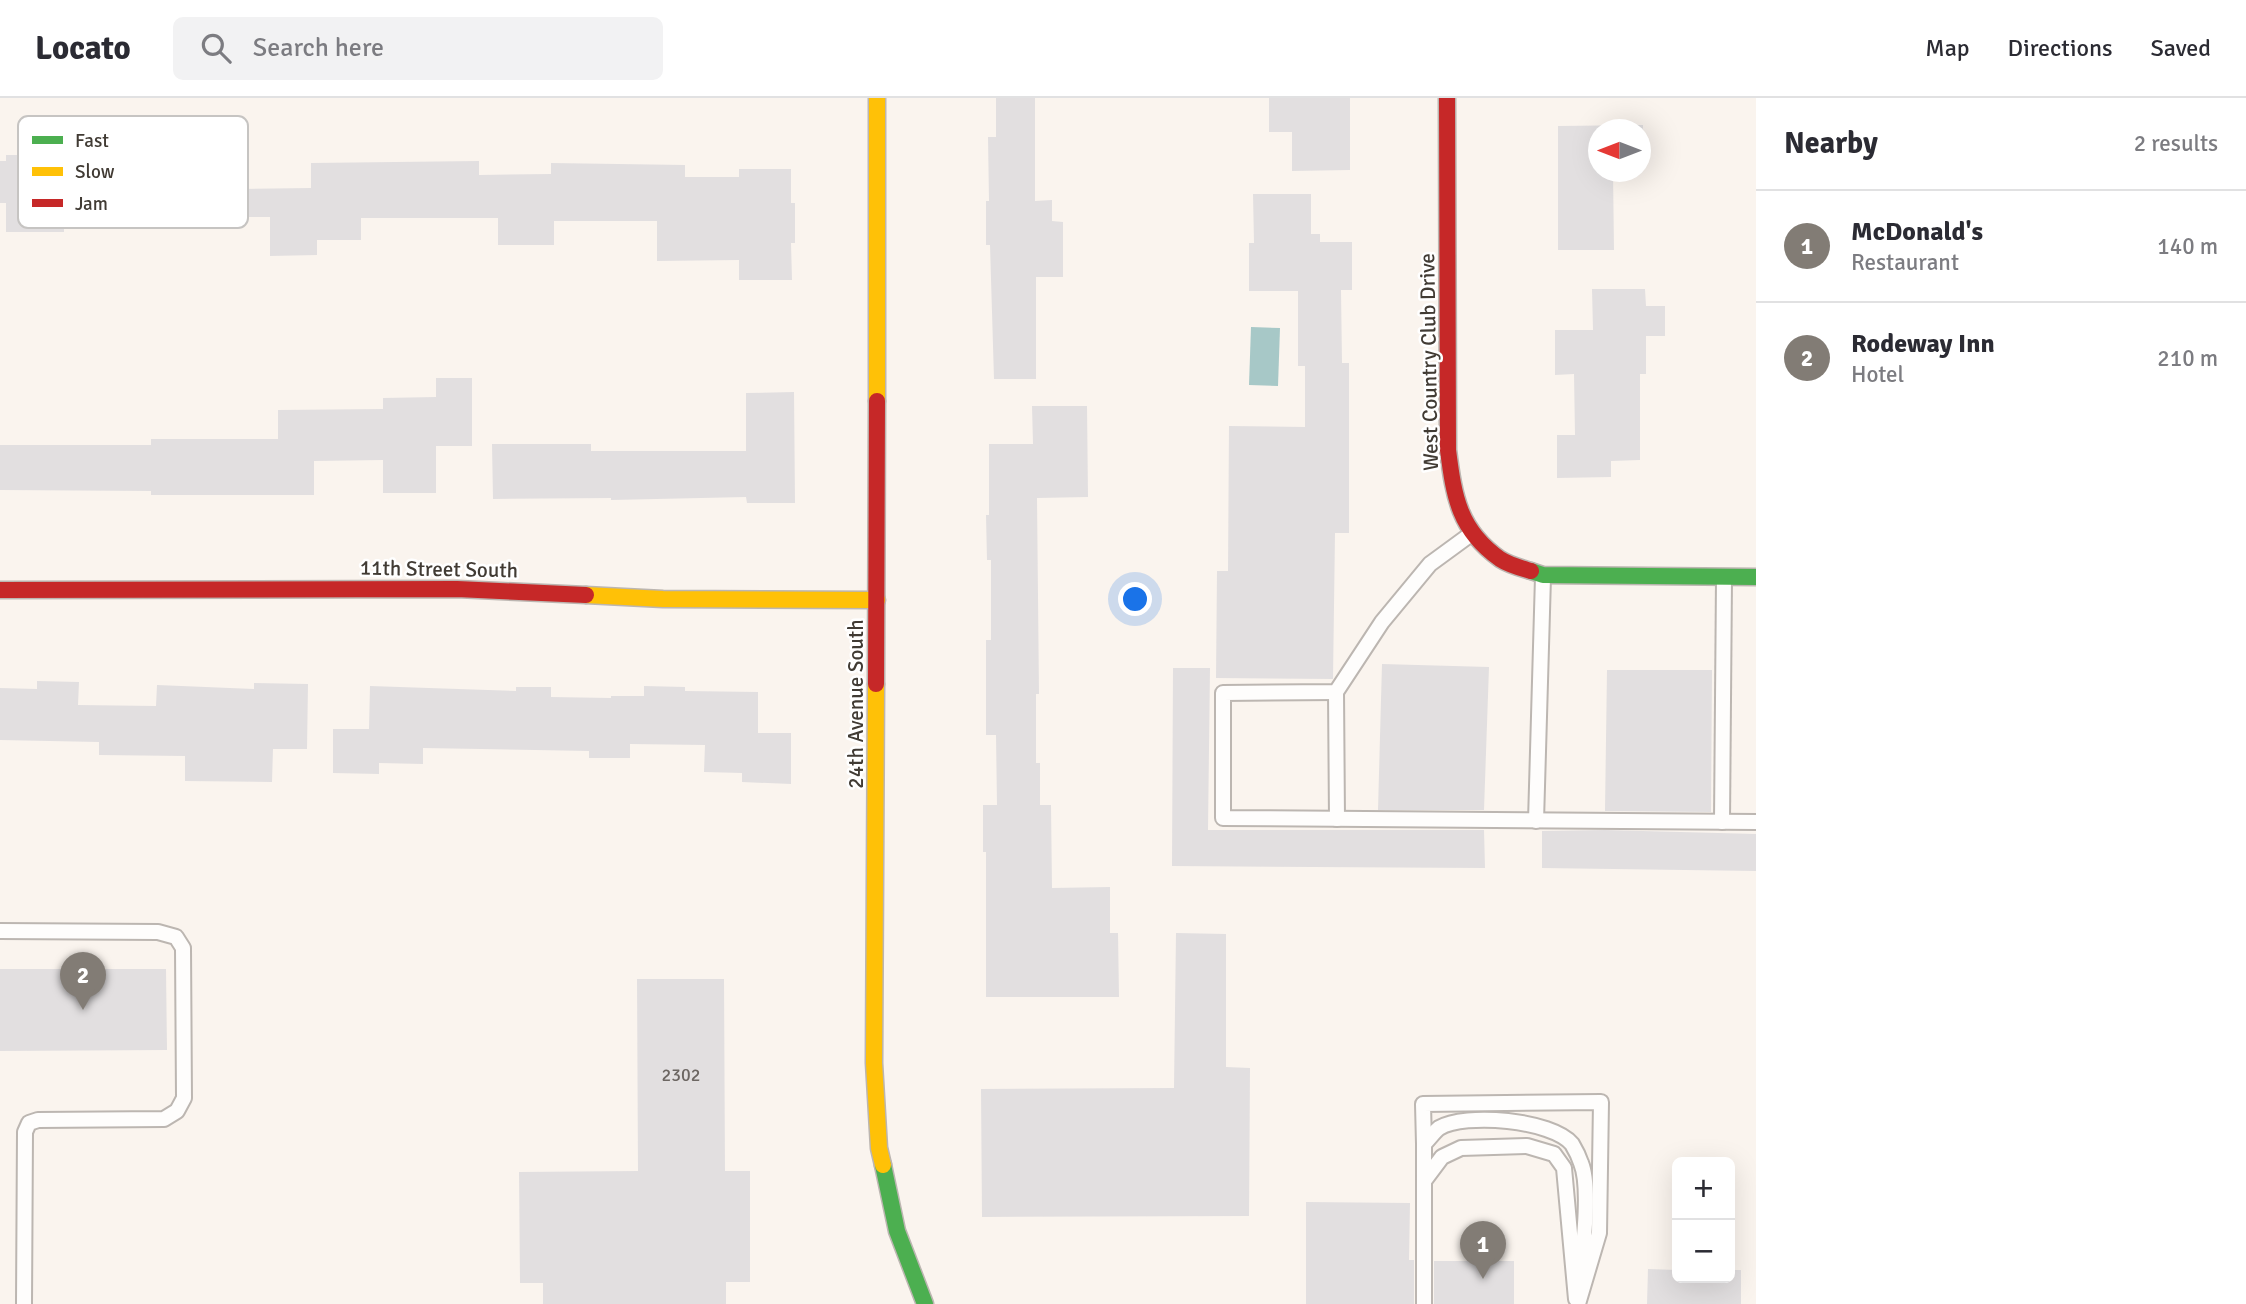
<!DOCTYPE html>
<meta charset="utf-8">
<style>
:root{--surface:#fff;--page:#f2f2f3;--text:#2b2b33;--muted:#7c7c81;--line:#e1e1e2;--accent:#827c75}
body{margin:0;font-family:Signika,sans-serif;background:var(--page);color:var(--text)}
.controls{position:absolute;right:21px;bottom:21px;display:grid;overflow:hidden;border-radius:10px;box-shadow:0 7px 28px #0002}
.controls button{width:63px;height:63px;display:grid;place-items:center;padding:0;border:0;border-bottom:2px solid var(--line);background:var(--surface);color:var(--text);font:35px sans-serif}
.compass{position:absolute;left:1588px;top:21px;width:63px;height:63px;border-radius:50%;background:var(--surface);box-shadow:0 7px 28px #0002;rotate:270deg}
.you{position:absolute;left:1136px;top:502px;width:24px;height:24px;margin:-18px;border:5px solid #fff;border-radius:50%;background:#1a73e8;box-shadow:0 0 0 10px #1a73e833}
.badge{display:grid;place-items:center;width:46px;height:46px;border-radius:50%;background:var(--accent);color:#fff;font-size:23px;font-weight:700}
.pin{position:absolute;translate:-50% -58px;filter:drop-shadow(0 2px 4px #0008)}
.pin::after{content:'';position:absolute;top:37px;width:24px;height:21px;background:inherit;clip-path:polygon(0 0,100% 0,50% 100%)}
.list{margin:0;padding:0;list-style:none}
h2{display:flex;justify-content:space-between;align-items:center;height:91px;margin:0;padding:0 28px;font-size:30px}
h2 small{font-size:23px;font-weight:400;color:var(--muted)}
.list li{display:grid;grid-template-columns:46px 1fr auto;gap:21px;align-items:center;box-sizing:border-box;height:112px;padding:0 28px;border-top:2px solid var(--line)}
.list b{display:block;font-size:26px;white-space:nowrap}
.list p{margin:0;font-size:23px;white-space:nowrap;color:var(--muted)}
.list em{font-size:23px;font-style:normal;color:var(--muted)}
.icon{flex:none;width:38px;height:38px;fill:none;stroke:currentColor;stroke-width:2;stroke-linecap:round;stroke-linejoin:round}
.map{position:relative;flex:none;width:1756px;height:1206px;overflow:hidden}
header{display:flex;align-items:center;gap:42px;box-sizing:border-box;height:98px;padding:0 35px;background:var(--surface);border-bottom:2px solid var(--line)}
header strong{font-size:33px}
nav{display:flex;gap:38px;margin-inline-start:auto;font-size:24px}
.search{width:490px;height:63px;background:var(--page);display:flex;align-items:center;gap:18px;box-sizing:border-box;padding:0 24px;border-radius:10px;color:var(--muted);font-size:26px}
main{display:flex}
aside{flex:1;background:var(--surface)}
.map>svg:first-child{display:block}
.water{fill:#a7c8c7}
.building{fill:#e2dfe0}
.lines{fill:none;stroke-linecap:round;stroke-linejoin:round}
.lane-casing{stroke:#bcb6b1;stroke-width:18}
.fast-casing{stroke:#bcb6b1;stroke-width:19}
.slow-casing{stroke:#bcb6b1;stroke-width:19}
.jam-casing{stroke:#bcb6b1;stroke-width:19}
.lane{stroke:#fefdfc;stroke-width:14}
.fast{stroke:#4caf50;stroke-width:16}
.slow{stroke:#ffc107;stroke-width:16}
.jam{stroke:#c62828;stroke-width:16}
.labels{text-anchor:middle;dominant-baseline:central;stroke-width:5;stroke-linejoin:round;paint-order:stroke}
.number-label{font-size:18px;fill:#6c6662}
.street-label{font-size:21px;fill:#413b34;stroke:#fff}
.key{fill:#fff;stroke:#c6c4c2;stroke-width:2}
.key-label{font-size:19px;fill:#413b34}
</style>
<header>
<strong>Locato</strong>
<div class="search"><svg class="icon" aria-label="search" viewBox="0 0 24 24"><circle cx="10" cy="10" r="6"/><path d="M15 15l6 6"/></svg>Search here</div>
<nav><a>Map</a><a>Directions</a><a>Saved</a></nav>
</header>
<main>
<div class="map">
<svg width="1756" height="1206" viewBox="0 0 1756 1206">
<rect width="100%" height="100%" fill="#faf4ee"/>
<polygon class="water" points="1251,229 1280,230 1278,288 1249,287"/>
<g class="building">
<polygon points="996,0 1035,0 1035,103 1052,102 1052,123 1063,124 1063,179 1036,179 1036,281 994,281 990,147 986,147 986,103 989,103 988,39 996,39"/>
<polygon points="1269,0 1350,0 1350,72 1292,73 1292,34 1269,34"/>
<polygon points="1643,27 1643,63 1641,63 1641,32 1599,32 1599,74 1613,74 1614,152 1558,152 1558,28"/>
<polygon points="6,57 86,57 87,64 241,63 242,91 311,90 311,65 479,63 479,77 551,76 551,65 685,67 685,79 739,79 739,71 791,71 791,105 795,105 795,145 791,145 792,182 739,182 739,162 657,163 657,123 554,123 554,147 498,147 498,120 361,120 361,142 317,142 317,157 270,158 270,119 162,119 162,109 125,109 125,105 64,105 64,134 6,134 6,105 0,105 0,63 6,63"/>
<polygon points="1253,96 1311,96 1311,136 1320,136 1320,144 1352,144 1352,192 1341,192 1342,265 1349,265 1349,435 1335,435 1333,581 1216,580 1217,473 1228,473 1229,328 1305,329 1305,268 1298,268 1298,193 1249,193 1249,145 1254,145"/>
<polygon points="1592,191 1645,191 1646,208 1665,208 1665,238 1646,238 1646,276 1640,276 1640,362 1611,363 1611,379 1557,380 1557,337 1575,337 1574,276 1555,277 1555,232 1593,232"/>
<polygon points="436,280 472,280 472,348 436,348 436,395 383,395 383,362 314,363 314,397 151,397 151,393 0,392 0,347 151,347 151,341 278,341 278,312 383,311 383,300 436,299"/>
<polygon points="794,294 795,405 747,405 746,399 611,402 611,400 493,401 492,346 591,346 591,353 746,353 746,295"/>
<polygon points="1032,308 1087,308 1088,399 1037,400 1039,596 1036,596 1036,665 1040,665 1040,707 1051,707 1052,790 1110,789 1110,835 1118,835 1119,899 986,899 986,754 983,754 983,707 997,707 996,637 986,637 986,542 991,542 991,462 987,462 986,417 989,417 989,346 1033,346"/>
<polygon points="1382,566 1489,569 1484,712 1378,712"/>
<polygon points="1173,570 1210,570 1208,732 1484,732 1485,770 1172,768"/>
<polygon points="1607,572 1712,572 1711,714 1605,713"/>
<polygon points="37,583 79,584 78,607 156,608 157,587 254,591 254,585 308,586 307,651 273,651 272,684 185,683 185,658 99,657 99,644 0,642 0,590 37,591"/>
<polygon points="370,588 516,593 516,589 551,589 551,599 611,600 611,598 644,598 644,588 685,589 685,593 758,594 758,635 791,635 791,686 742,684 742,675 704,674 705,647 630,646 630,660 589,660 589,653 423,650 423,666 379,665 379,676 333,675 333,631 369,631"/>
<polygon points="1605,732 1756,736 1756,773 1542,770 1542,733"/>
<polygon points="1176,835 1226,836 1226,969 1250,970 1249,1118 982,1119 981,991 1174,990"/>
<polygon points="0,871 166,871 167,952 0,953"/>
<polygon points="637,881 724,881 725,1073 750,1073 750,1184 726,1184 726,1206 543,1206 543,1185 520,1185 519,1074 638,1073"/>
<polygon points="1306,1104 1410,1105 1409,1162 1414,1162 1414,1206 1306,1206"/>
<rect x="1434" y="1163" width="80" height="43"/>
<polygon points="1648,1171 1677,1172 1677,1180 1730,1180 1730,1172 1741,1172 1741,1206 1647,1206"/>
</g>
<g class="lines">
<defs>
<g id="lane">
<polyline points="1471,436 1430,466 1382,524 1336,594 1223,595 1223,720 1756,724"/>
<polyline points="1336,594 1337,721"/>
<polyline points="1536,723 1543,479"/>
<polyline points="1722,724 1724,481"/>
<polyline points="0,833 158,834 176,839 183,850 184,1000 177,1013 164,1021 38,1022 29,1025 25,1034 24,1206"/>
<polyline points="1424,1046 1423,1006 1601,1004 1599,1135 1578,1206"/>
<path d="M 1424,1083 L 1424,1046 C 1429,1041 1434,1034 1439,1030 C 1465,1014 1552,1022 1572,1046 C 1575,1051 1579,1059 1581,1065 C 1591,1089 1583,1150 1580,1177"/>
<polyline points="1424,1206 1424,1083 1442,1059 1461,1050 1527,1048 1554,1056 1564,1070 1576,1201"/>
</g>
<g id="fast">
<polyline points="1531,473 1543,477 1756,479"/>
<polyline points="883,1067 897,1133 925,1206"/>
</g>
<g id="slow">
<polyline points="877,0 877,303"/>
<polyline points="586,497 663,501 877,502"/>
<polyline points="876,586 874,965 879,1050 883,1067"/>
</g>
<g id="jam">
<path d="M 1447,0 L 1448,352 C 1454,399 1459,432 1500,461 C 1509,467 1521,470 1531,473"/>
<polyline points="0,492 457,491 586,497"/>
<polyline points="876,586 877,303"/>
</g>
</defs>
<use href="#lane" class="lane-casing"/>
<use href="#fast" class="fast-casing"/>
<use href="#slow" class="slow-casing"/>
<use href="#jam" class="jam-casing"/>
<use href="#lane" class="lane"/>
<use href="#fast" class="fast"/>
<use href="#slow" class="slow"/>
<use href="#jam" class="jam"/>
</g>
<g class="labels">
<g class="number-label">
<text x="681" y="977">2302</text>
</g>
<g class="street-label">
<text transform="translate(1429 264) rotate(-91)">West Country Club Drive</text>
<text transform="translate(439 471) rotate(1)">11th Street South</text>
<text transform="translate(856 606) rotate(-90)">24th Avenue South</text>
</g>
</g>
<rect x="18" y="18" width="230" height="112" rx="10" class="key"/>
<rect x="32" y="38" width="31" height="8" fill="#4caf50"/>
<rect x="32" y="69" width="31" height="9" fill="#ffc107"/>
<rect x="32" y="101" width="31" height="8" fill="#c62828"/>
<g class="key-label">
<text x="75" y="49">Fast</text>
<text x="75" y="80">Slow</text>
<text x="75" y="112">Jam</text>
</g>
</svg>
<div class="controls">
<button>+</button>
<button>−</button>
</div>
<svg class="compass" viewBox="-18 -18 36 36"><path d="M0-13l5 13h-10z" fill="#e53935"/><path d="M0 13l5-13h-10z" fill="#7c7c81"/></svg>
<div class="you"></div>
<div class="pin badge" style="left:1483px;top:1181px">1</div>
<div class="pin badge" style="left:83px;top:912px">2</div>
</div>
<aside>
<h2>Nearby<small>2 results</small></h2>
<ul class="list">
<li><span class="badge">1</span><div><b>McDonald's</b><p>Restaurant</p></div><em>140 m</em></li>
<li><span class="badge">2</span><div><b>Rodeway Inn</b><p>Hotel</p></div><em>210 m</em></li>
</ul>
</aside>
</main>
